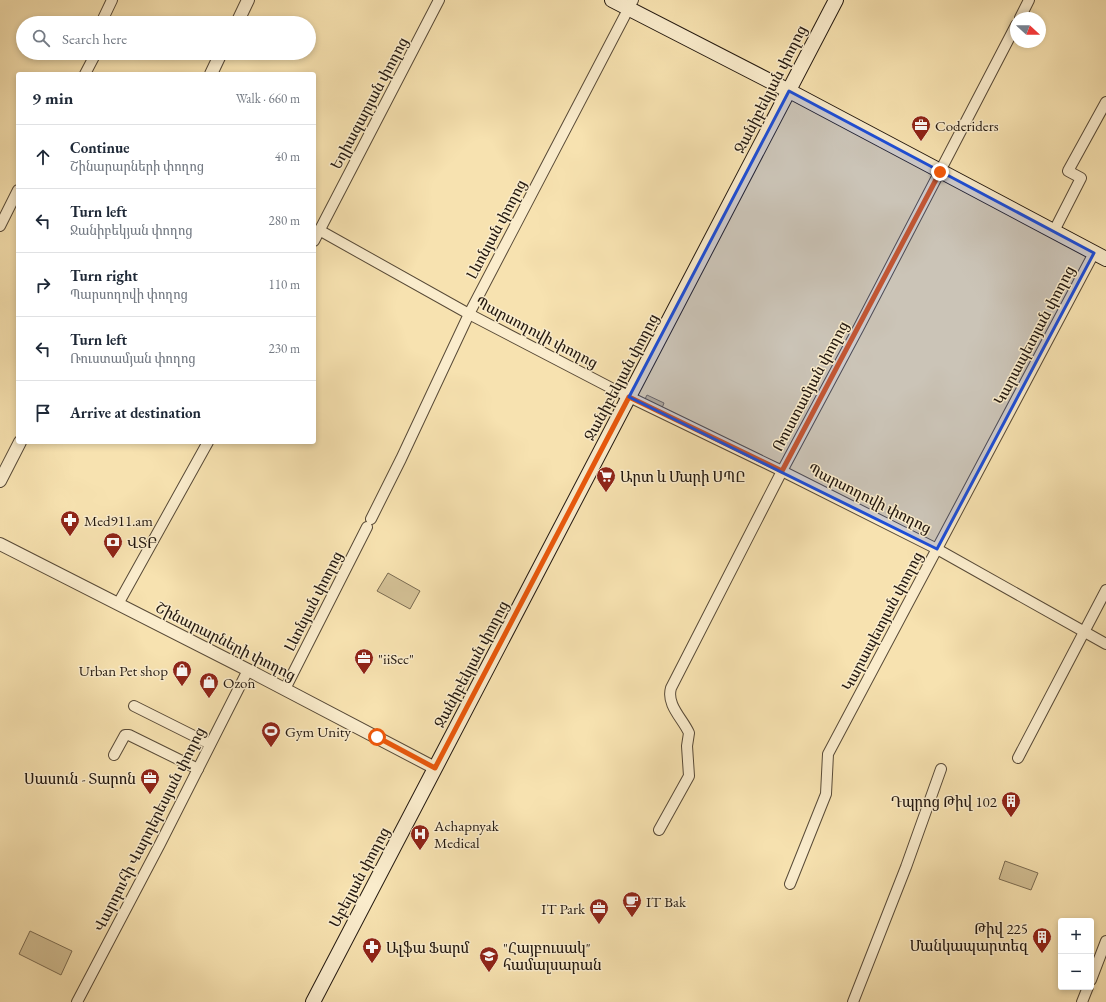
<!DOCTYPE html>
<meta charset="utf-8">
<style>
:root{--surface:#fff;--page:#f6f6f7;--text:#1f2937;--muted:#747a83;--line:#e0e1e3}
body{margin:0;font-family:"EB Garamond","Noto Serif Armenian",serif;background:var(--page);color:var(--text)}
.controls{position:absolute;right:12px;bottom:12px;display:grid;overflow:hidden;border-radius:4px;box-shadow:0 2px 6px #0003}
.controls button{width:36px;height:36px;display:grid;place-items:center;padding:0;border:0;border-bottom:1px solid var(--line);background:var(--surface);color:var(--text);font:20px sans-serif}
.compass{position:absolute;left:1010px;top:12px;width:36px;height:36px;border-radius:50%;background:var(--surface);box-shadow:0 2px 6px #0003;rotate:111deg}
.stop{position:absolute;width:12px;height:12px;margin:-9px;border:3px solid #ea580c;border-radius:50%;background:#fff}
.stop.end{background:#ea580c;border-color:#fff;box-shadow:0 1px 4px #0008}
.list{margin:0;padding:0;list-style:none}
h2{display:flex;justify-content:space-between;align-items:center;height:52px;margin:0;padding:0 16px;font-size:17px}
h2 small{font-size:13px;font-weight:400;color:var(--muted)}
.list li{display:grid;grid-template-columns:26px 1fr auto;gap:12px;align-items:center;box-sizing:border-box;height:64px;padding:0 16px;border-top:1px solid var(--line)}
.list b{display:block;font-size:15px;white-space:nowrap}
.list p{margin:0;font-size:13px;white-space:nowrap;color:var(--muted)}
.list em{font-size:13px;font-style:normal;color:var(--muted)}
.icon{flex:none;width:22px;height:22px;fill:none;stroke:currentColor;stroke-width:2;stroke-linecap:round;stroke-linejoin:round}
.map{position:relative;flex:none;width:1106px;height:1002px;overflow:hidden}
.search{position:absolute;background:var(--surface);box-shadow:0 2px 6px #0003;left:16px;top:16px;width:300px;height:44px;display:flex;align-items:center;gap:10px;box-sizing:border-box;padding:0 14px;border-radius:22px;color:var(--muted);font-size:15px}
.panel{position:absolute;background:var(--surface);box-shadow:0 2px 6px #0003;left:16px;top:72px;width:300px;height:372px;border-radius:4px}
.map>svg:first-child{display:block}
.green{fill:#d3c095;stroke:#7b6c52}
.lines{fill:none;stroke-linecap:round;stroke-linejoin:round}
.minor-casing{stroke:#584a37;stroke-width:12}
.tertiary-casing{stroke:#584a37;stroke-width:14}
.secondary-casing{stroke:#23180f;stroke-width:16}
.minor{stroke:#faeccc;stroke-width:10}
.tertiary{stroke:#faeccc;stroke-width:12}
.secondary{stroke:#faeccc;stroke-width:14}
.route{stroke:#ea580c;stroke-width:5}
.marked{fill:#1d4ed8;fill-opacity:0.2;stroke:#1d4ed8;stroke-width:3;stroke-linejoin:round}
.labels{text-anchor:middle;dominant-baseline:central;stroke-width:3;stroke-linejoin:round;paint-order:stroke}
.street-label{font-size:15px;fill:#23180f;stroke:#faeccc}
.poi-label{font-size:15px;fill:#23180f;stroke:#faeccc;text-anchor:start}
</style>
<div class="map">
<svg width="1106" height="1002" viewBox="0 0 1106 1002">
<rect width="100%" height="100%" fill="#f7e2b0"/>
<filter id="stains"><feTurbulence type="fractalNoise" baseFrequency=".005" numOctaves="4"/><feColorMatrix values="0 0 0 0 .2 0 0 0 0 .09 0 0 0 0 .02 0 0 0 .5 -.17"/></filter>
<radialGradient id="worn" r=".72"><stop offset=".6" stop-color="#630" stop-opacity="0"/><stop offset="1" stop-color="#630" stop-opacity=".3"/></radialGradient>
<g class="green">
<polygon points="647,395 664,403 662,408 645,399"/>
<polygon points="388,573 420,591 410,609 377,591"/>
<polygon points="1005,861 1038,873 1031,890 999,879"/>
<polygon points="30,931 72,951 61,975 19,954"/>
</g>
<g class="lines">
<defs>
<g id="minor">
<polyline points="1020,18 1029,0"/>
<polyline points="101,23 112,0"/>
<polyline points="85,74 96,53"/>
<polyline points="0,226 18,190"/>
<polyline points="319,230 469,314 617,391 782,471 937,549 1106,644"/>
<polyline points="1054,231 1081,178 1068,171 1106,102"/>
<polyline points="314,241 439,0"/>
<polyline points="371,519 401,459 469,314 633,0"/>
<polyline points="118,604 208,442"/>
<polyline points="285,689 367,527"/>
<polyline points="134,706 210,744"/>
<polyline points="114,755 125,735 129,735 198,769"/>
<polyline points="1018,758 1106,590"/>
<path d="M 659,830 L 689,776 L 687,746 L 689,733 C 683,719 666,705 671,688 L 782,471 L 859,327 L 1016,25"/>
<polyline points="790,884 826,794 828,754 1094,253"/>
<polyline points="1091,980 1106,941"/>
<polyline points="77,1002 160,844 248,670"/>
<polyline points="853,1002 906,867 941,769"/>
<polyline points="1082,1002 1088,987"/>
</g>
<g id="tertiary">
<polyline points="237,23 248,0"/>
<polyline points="211,74 221,53"/>
<polyline points="0,481 20,442"/>
<polyline points="0,544 248,670 435,768"/>
</g>
<g id="secondary">
<polyline points="612,0 797,95 1106,259"/>
<polyline points="313,1002 836,0"/>
</g>
</defs>
<use href="#minor" class="minor-casing"/>
<use href="#tertiary" class="tertiary-casing"/>
<use href="#secondary" class="secondary-casing"/>
<use href="#minor" class="minor"/>
<use href="#tertiary" class="tertiary"/>
<use href="#secondary" class="secondary"/>
</g>
<g class="lines">
<polyline class="route" points="377,737 435,768 629,397 782,471 940,172"/>
</g>
<path class="marked" d="M 789,91 L 1094,253 L 937,549 L 629,397 Z"/>
<defs>
<symbol id="office-pin" viewBox="-11 -11 22 30"><path d="M0 17L-7.5 6A9.5 9.5 0 1 1 7.5 6Z" fill="#8f2418" stroke="#faeccc"/><path d="M-6-3h4V-5.5h4V-3h4V5H-6ZM-1-4.5V-3h2v-1.5ZM-6 0V1H6V0Z" fill="#fff"/></symbol>
<symbol id="supermarket-pin" viewBox="-11 -11 22 30"><path d="M0 17L-7.5 6A9.5 9.5 0 1 1 7.5 6Z" fill="#8f2418" stroke="#faeccc"/><path d="M-6-5.5h2.5l.6 2H6L4.5 2H-2.5L-4.4-4H-6ZM-1.5 3.2a1.3 1.3 0 1 0 .1 0ZM3 3.2a1.3 1.3 0 1 0 .1 0Z" fill="#fff"/></symbol>
<symbol id="pharmacy-pin" viewBox="-11 -11 22 30"><path d="M0 17L-7.5 6A9.5 9.5 0 1 1 7.5 6Z" fill="#8f2418" stroke="#faeccc"/><path d="M-2-6h4v4h4v4h-4v4h-4v-4h-4v-4h4Z" fill="#fff"/></symbol>
<symbol id="bank-pin" viewBox="-11 -11 22 30"><path d="M0 17L-7.5 6A9.5 9.5 0 1 1 7.5 6Z" fill="#8f2418" stroke="#faeccc"/><path d="M-6-4H6V4H-6ZM0-2.3a2.3 2.3 0 1 0 0 4.6a2.3 2.3 0 1 0 0-4.6Z" fill="#fff"/></symbol>
<symbol id="shop-pin" viewBox="-11 -11 22 30"><path d="M0 17L-7.5 6A9.5 9.5 0 1 1 7.5 6Z" fill="#8f2418" stroke="#faeccc"/><path d="M-5-2.5h2.3a2.7 3.5 0 0 1 5.4 0H5L5.5 6h-11ZM-1.5-2.5h3a1.5 2.3 0 0 0-3 0Z" fill="#fff"/></symbol>
<symbol id="stadium-pin" viewBox="-11 -11 22 30"><path d="M0 17L-7.5 6A9.5 9.5 0 1 1 7.5 6Z" fill="#8f2418" stroke="#faeccc"/><path d="M0-5a6.5 5 0 1 0 0 10a6.5 5 0 1 0 0-10ZM-3.5-1.8h7v3.6h-7Z" fill="#fff"/></symbol>
<symbol id="building-pin" viewBox="-11 -11 22 30"><path d="M0 17L-7.5 6A9.5 9.5 0 1 1 7.5 6Z" fill="#8f2418" stroke="#faeccc"/><path d="M-4-6H4V6H1V3H-1V6H-4ZM-2.5-4.3h1.7v1.8h-1.7ZM.8-4.3h1.7v1.8H.8ZM-2.5-1h1.7V.8h-1.7ZM.8-1h1.7V.8H.8Z" fill="#fff"/></symbol>
<symbol id="hospital-pin" viewBox="-11 -11 22 30"><path d="M0 17L-7.5 6A9.5 9.5 0 1 1 7.5 6Z" fill="#8f2418" stroke="#faeccc"/><path d="M-5-5h3v3.5h4V-5h3V5h-3V1.5h-4V5h-3Z" fill="#fff"/></symbol>
<symbol id="cafe-pin" viewBox="-11 -11 22 30"><path d="M0 17L-7.5 6A9.5 9.5 0 1 1 7.5 6Z" fill="#8f2418" stroke="#faeccc"/><path d="M-5.5-4.5H6V0H3Q3 3.5 0 3.5H-2.5Q-5.5 3.5-5.5 0ZM3-3.2v2h1.7v-2ZM-6 4.5H4V6H-6Z" fill="#fff"/></symbol>
<symbol id="university-pin" viewBox="-11 -11 22 30"><path d="M0 17L-7.5 6A9.5 9.5 0 1 1 7.5 6Z" fill="#8f2418" stroke="#faeccc"/><path d="M0-5L7-2L0 1L-7-2ZM-4 1L0 2.5L4 1V4Q0 6-4 4Z" fill="#fff"/></symbol>
</defs>
<g fill-rule="evenodd">
<use href="#office-pin" x="910" y="114" width="22" height="30"/>
<use href="#supermarket-pin" x="595" y="465" width="22" height="30"/>
<use href="#pharmacy-pin" x="59" y="509" width="22" height="30"/>
<use href="#bank-pin" x="102" y="531" width="22" height="30"/>
<use href="#office-pin" x="353" y="647" width="22" height="30"/>
<use href="#shop-pin" x="171" y="659" width="22" height="30"/>
<use href="#shop-pin" x="198" y="671" width="22" height="30"/>
<use href="#stadium-pin" x="260" y="720" width="22" height="30"/>
<use href="#office-pin" x="139" y="767" width="22" height="30"/>
<use href="#building-pin" x="1000" y="790" width="22" height="30"/>
<use href="#hospital-pin" x="409" y="823" width="22" height="30"/>
<use href="#cafe-pin" x="621" y="890" width="22" height="30"/>
<use href="#office-pin" x="588" y="897" width="22" height="30"/>
<use href="#building-pin" x="1031" y="926" width="22" height="30"/>
<use href="#pharmacy-pin" x="361" y="936" width="22" height="30"/>
<use href="#university-pin" x="478" y="945" width="22" height="30"/>
</g>
<g class="labels">
<g class="street-label">
<text transform="translate(770 89) rotate(-63)">Ջանիբեկյան փողոց</text>
<text transform="translate(369 103) rotate(-62)">Եղիազարյան փողոց</text>
<text transform="translate(496 229) rotate(-62)">Լևոնյան փողոց</text>
<text transform="translate(537 332) rotate(28)">Պարսողովի փողոց</text>
<text transform="translate(1034 335) rotate(-62)">Կարապետյան փողոց</text>
<text transform="translate(621 377) rotate(-62)">Ջանիբեկյան փողոց</text>
<text transform="translate(810 386) rotate(-62)">Ռուստամյան փողոց</text>
<text transform="translate(870 498) rotate(27)">Պարսողովի փողոց</text>
<text transform="translate(313 601) rotate(-63)">Լևոնյան փողոց</text>
<text transform="translate(882 621) rotate(-62)">Կարապետյան փողոց</text>
<text transform="translate(226 641) rotate(27)">Շինարարների փողոց</text>
<text transform="translate(471 664) rotate(-62)">Ջանիբեկյան փողոց</text>
<text transform="translate(149 829) rotate(-63)">Վարդուհի Վարդերեսյան փողոց</text>
<text transform="translate(359 877) rotate(-62)">Աբելյան փողոց</text>
</g>
<g class="poi-label">
<text x="935" y="125">Coderiders</text>
<text x="620" y="476">Արտ և Մարի ՍՊԸ</text>
<text x="84" y="520">Med911.am</text>
<text x="127" y="542">ՎՏԲ</text>
<text x="378" y="658">"iiSec"</text>
<text x="168" y="670" text-anchor="end">Urban Pet shop</text>
<text x="223" y="682">Ozon</text>
<text x="285" y="731">Gym Unity</text>
<text x="136" y="778" text-anchor="end">Սասուն - Տարոն</text>
<text x="997" y="801" text-anchor="end">Դպրոց Թիվ 102</text>
<text x="434" y="825">Achapnyak<tspan x="434" dy="17">Medical</tspan></text>
<text x="646" y="901">IT Bak</text>
<text x="585" y="908" text-anchor="end">IT Park</text>
<text x="1028" y="928" text-anchor="end">Թիվ 225<tspan x="1028" dy="17">Մանկապարտեզ</tspan></text>
<text x="386" y="947">Ալֆա Ֆարմ</text>
<text x="503" y="947">"Հայբուսակ"<tspan x="503" dy="17">համալսարան</tspan></text>
</g>
</g>
<rect width="100%" height="100%" filter="url(#stains)"/>
<rect width="100%" height="100%" fill="url(#worn)"/>
</svg>
<div class="controls">
<button>+</button>
<button>−</button>
</div>
<svg class="compass" viewBox="-18 -18 36 36"><path d="M0-13l5 13h-10z" fill="#e53935"/><path d="M0 13l5-13h-10z" fill="#747a83"/></svg>
<div class="stop" style="left:377px;top:737px"></div>
<div class="stop end" style="left:940px;top:172px"></div>
<div class="search"><svg class="icon" aria-label="search" viewBox="0 0 24 24"><circle cx="10" cy="10" r="6"/><path d="M15 15l6 6"/></svg>Search here</div>
<section class="panel">
<h2>9 min<small>Walk · 660 m</small></h2>
<ul class="list">
<li><svg class="icon" aria-label="ahead" viewBox="0 0 24 24"><path d="M12 20V5M6 11l6-6 6 6"/></svg><div><b>Continue</b><p>Շինարարների փողոց</p></div><em>40 m</em></li>
<li><svg class="icon" aria-label="left" viewBox="0 0 24 24"><path d="M17 20v-9H6M10 6l-5 5 5 5"/></svg><div><b>Turn left</b><p>Ջանիբեկյան փողոց</p></div><em>280 m</em></li>
<li><svg class="icon" aria-label="right" viewBox="0 0 24 24"><path d="M7 20v-9h11M14 6l5 5-5 5"/></svg><div><b>Turn right</b><p>Պարսողովի փողոց</p></div><em>110 m</em></li>
<li><svg class="icon" aria-label="left" viewBox="0 0 24 24"><path d="M17 20v-9H6M10 6l-5 5 5 5"/></svg><div><b>Turn left</b><p>Ռուստամյան փողոց</p></div><em>230 m</em></li>
<li><svg class="icon" aria-label="arrive" viewBox="0 0 24 24"><path d="M6 21V4h12l-3 4 3 4H6"/></svg><div><b>Arrive at destination</b></div></li>
</ul>
</section>
</div>
